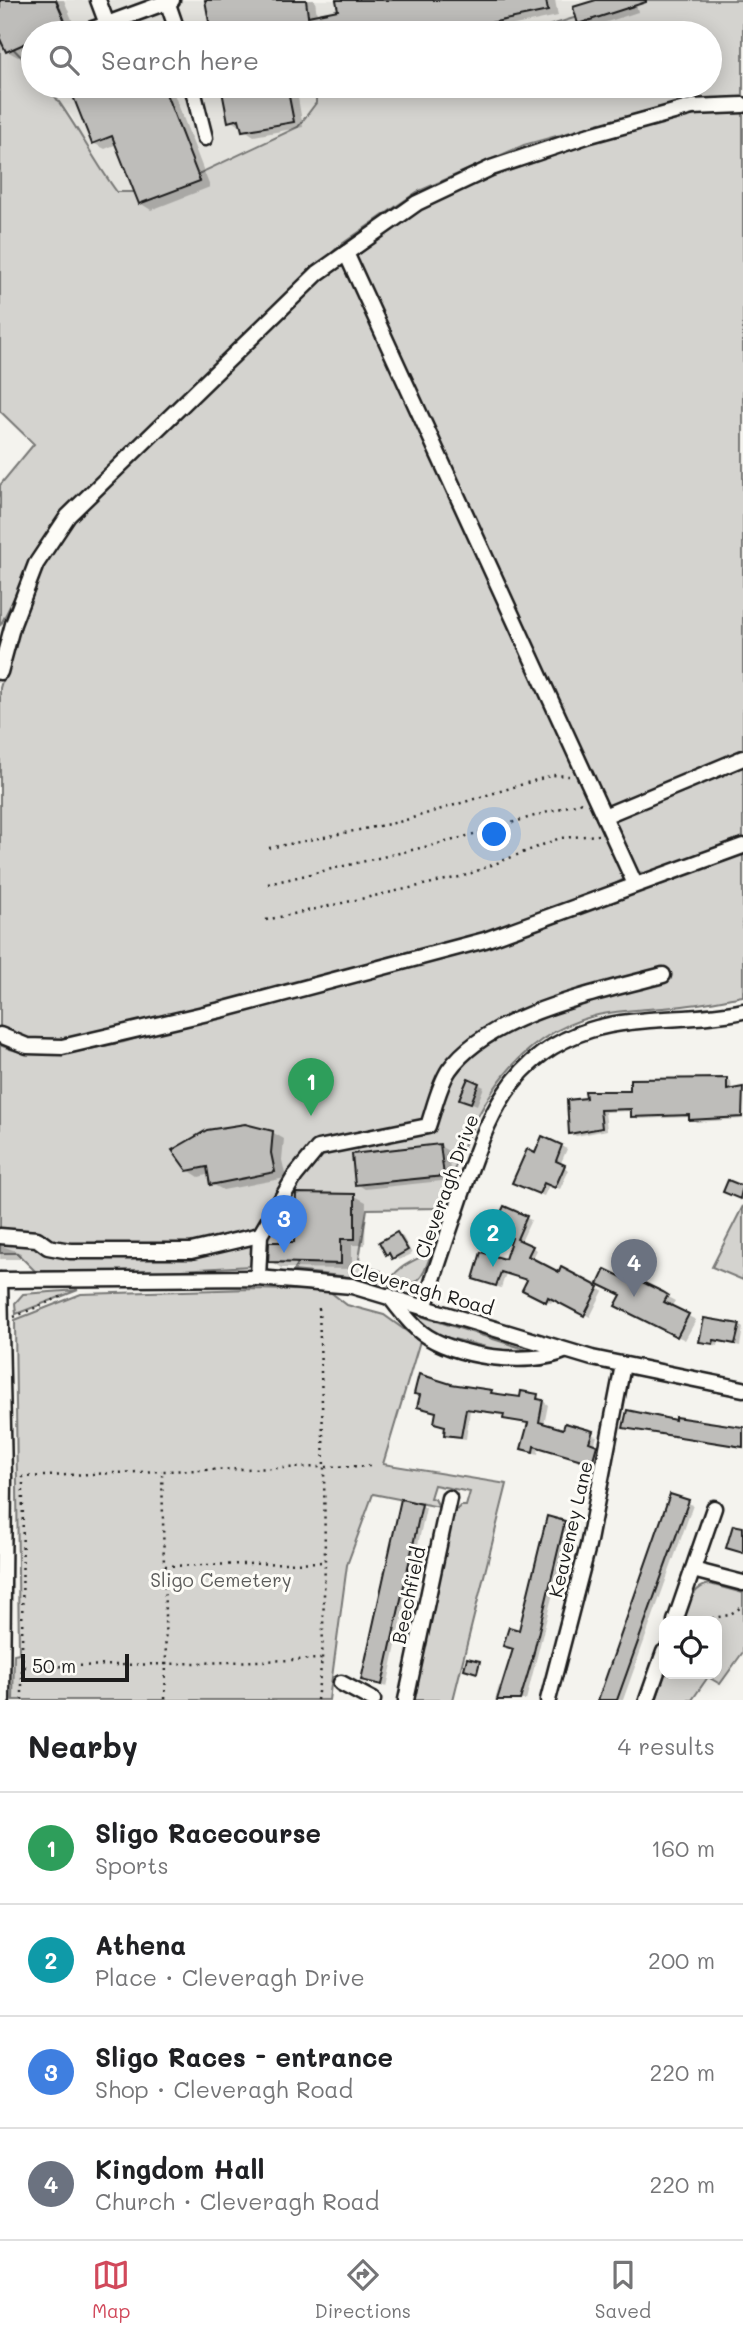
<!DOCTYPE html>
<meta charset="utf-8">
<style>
:root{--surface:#fff;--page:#f6f6f6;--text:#202124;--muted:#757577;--line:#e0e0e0;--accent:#d1495b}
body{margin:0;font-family:Mali,sans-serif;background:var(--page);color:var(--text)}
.controls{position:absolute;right:21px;bottom:21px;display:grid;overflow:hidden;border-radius:14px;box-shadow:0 4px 18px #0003}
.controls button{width:63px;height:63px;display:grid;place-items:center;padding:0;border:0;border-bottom:2px solid var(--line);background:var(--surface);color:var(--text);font:35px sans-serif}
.scale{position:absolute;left:21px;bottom:18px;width:108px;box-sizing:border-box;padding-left:7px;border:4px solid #1c1c1c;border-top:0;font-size:19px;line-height:24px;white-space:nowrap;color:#1c1c1c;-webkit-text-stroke:5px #fdfcf7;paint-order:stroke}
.you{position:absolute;left:495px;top:835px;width:24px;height:24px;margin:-18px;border:5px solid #fff;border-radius:50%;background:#1a73e8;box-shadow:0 0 0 10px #1a73e833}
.badge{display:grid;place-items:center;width:46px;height:46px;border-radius:50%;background:var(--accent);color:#fff;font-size:23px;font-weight:700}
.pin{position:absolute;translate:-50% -58px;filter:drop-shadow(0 2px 4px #0008)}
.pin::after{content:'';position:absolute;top:37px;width:24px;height:21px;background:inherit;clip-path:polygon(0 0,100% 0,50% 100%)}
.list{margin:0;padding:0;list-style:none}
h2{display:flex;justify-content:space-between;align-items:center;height:91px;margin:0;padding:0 28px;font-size:30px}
h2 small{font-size:23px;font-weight:400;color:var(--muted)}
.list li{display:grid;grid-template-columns:46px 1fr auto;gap:21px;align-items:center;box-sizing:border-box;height:112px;padding:0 28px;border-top:2px solid var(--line)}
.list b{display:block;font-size:26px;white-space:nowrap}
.list p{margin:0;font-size:23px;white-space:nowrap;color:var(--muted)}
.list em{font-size:23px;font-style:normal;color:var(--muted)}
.icon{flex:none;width:38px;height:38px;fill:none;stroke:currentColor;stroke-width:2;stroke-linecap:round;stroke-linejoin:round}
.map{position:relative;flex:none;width:743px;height:1700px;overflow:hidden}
.search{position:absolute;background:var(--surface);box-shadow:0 4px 18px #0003;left:21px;right:21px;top:21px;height:77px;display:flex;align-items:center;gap:18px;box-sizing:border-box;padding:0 24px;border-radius:38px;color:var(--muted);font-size:26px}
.sheet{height:539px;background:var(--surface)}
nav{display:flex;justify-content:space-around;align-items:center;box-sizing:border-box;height:98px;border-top:2px solid var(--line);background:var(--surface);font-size:19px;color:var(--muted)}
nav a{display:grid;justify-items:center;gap:4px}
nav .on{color:var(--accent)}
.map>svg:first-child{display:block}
.built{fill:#e4e3de}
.green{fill:#d4d3cf;stroke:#787876;stroke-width:2}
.shadow{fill:#0003}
.building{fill:#bebdba;stroke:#1c1c1c;stroke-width:2}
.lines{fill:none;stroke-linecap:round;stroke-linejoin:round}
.minor-casing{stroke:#1c1c1c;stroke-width:19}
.path{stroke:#1c1c1c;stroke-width:2.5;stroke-dasharray:2 5;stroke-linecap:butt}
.minor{stroke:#fdfcf7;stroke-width:14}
.labels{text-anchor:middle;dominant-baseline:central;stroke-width:6;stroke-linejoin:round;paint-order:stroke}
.street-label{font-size:19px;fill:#1c1c1c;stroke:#fdfcf7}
.park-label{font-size:19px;fill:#5c5c5b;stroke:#fdfcf7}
</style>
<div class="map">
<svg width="743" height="1700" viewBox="0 0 743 1700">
<rect width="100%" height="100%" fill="#f4f3ee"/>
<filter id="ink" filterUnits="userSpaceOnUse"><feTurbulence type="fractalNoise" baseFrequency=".0143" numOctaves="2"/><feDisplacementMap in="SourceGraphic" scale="14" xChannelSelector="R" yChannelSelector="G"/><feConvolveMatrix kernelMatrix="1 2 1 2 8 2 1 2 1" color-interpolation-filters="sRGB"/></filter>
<g filter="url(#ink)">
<g class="built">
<polygon points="0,0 631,0 631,1 526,33 33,33 33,69 0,35"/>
<polygon points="47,86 316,86 316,103 298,127 161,192 117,193 91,157 72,117"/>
</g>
<g class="green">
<path d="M 631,0 L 743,0 L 743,97 L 654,109 L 524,145 L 417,192 L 339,246 L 69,504 L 50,527 L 0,626 L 0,485 L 34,444 L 0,411 L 0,35 L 33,69 L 33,86 L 47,86 C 74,119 91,157 117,192 L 160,192 L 298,127 L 316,103 L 316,86 L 710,86 L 710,33 L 526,33 Z"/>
<path d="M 743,110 L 743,843 L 654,874 L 637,872 L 600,892 L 497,932 L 64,1044 L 30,1042 L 0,1031 L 0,688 L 27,597 L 52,548 L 73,517 C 129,463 185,409 241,355 C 268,330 293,302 321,278 C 428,187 603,120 743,110 Z"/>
<path d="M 743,854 L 743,996 C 725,999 708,1003 690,1005 C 659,1010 625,1008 594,1016 C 501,1040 469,1127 440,1208 L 367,1209 L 359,1259 L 364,1266 L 381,1271 L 378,1284 L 350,1277 L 294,1271 L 298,1263 L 295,1253 L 263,1254 L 251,1266 L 146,1272 L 35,1271 L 17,1253 L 0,1253 L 0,1045 C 40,1064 83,1050 124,1042 L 657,885 Z"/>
<polygon points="743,1206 743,1280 712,1267"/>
<path d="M 427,1254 L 431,1254 C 421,1282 420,1285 389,1285 C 392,1269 413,1261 427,1254 Z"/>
<polygon points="252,1289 329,1291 347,1305 384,1315 420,1341 383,1464 507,1484 453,1700 412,1700 453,1514 460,1506 466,1506 470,1492 434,1485 430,1498 435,1499 439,1507 373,1494 347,1565 329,1700 13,1700 14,1654 19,1653 15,1320 81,1294"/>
<polygon points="78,1290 16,1314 15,1303 23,1294"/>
<polygon points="408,1312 534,1352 507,1352 433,1334"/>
<path d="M 710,1584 L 743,1593 L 743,1652 L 720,1684 L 708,1677 L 692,1700 L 656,1700 L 665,1674 L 717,1674 L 717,1621 L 683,1621 C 689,1605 691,1587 710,1584 Z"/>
</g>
<g class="shadow">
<polygon points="0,0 64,0 77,32 33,33 33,51 18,57 7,51 0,34"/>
<polygon points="315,0 317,16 340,12 338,0 555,0 558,16 495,29 496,33 213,33 207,1"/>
<polygon points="602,0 635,0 638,12 588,28 580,23"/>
<polygon points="71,86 171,86 210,187 151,210 140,203 117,144 105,149 93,143"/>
<polygon points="223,86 296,86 303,127 254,136 230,120"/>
<polygon points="726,1079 731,1082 732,1090 743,1088 743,1119 696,1122 691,1117 638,1119 633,1116 633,1111 605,1112 607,1130 576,1136 571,1133 569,1102"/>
<polygon points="469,1080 484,1087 477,1105 467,1101"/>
<polygon points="228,1127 272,1132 284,1139 282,1160 286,1178 223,1190 212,1184 210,1174 199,1177 188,1170 174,1151 198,1135"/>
<polygon points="543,1138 567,1149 560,1165 569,1170 560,1189 549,1185 544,1196 520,1185"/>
<polygon points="440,1146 448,1151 451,1180 365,1189 357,1184"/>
<polygon points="355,1196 366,1202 365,1245 352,1245 352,1269 281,1268 270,1261"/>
<polygon points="505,1208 531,1220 521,1242 537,1250 532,1260 559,1275 562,1269 603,1291 590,1317 554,1298 551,1303 525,1289 529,1281 506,1273 501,1288 480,1281 506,1262 514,1237"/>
<polygon points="397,1234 403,1237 412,1254 399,1260 387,1253"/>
<polygon points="0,1245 21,1253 20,1259 0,1259"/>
<polygon points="662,1294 675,1301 671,1307 696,1320 685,1340 625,1310 623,1295"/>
<polygon points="739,1325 743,1328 740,1346 719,1341 718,1346 701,1341"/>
<polygon points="450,1385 521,1399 537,1396 548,1405 544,1425 597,1436 594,1446 602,1449 597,1465 539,1448 538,1454 528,1451 523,1448 529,1424 510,1421 505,1416 470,1410 466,1439 451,1437 446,1434 447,1426 436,1422 438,1413 419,1406 421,1396 416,1393"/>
<polygon points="676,1422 743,1428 743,1448 625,1427"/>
<polygon points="671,1496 693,1505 623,1700 599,1700"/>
<polygon points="421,1505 426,1508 387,1687 363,1679"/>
<polygon points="564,1523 570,1526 526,1700 495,1700 499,1686 504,1687 514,1650 505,1646 520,1632"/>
</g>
<g class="building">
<polygon points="0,0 56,0 67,26 49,33 33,33 33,40 6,52 0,39"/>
<polygon points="205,0 306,0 308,16 338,10 336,0 546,0 548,11 485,24 487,33 211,33"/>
<polygon points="596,0 646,0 646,2 578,24 573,7"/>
<polygon points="69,86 163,86 200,181 139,204 112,136 92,144"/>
<polygon points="221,86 287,86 294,122 242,131 239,119 228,122"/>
<polygon points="468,1078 479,1083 471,1103 459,1099"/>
<polygon points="727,1078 727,1090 743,1087 742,1117 689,1120 689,1115 631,1117 631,1109 600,1110 602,1128 569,1134 567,1100 586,1098 585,1091 630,1091 630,1079"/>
<polygon points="245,1124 273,1131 271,1153 275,1172 210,1185 207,1167 187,1171 172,1150 207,1130"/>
<polygon points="542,1136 562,1145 556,1161 565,1165 555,1188 544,1183 539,1194 512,1183 527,1149 535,1153"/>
<polygon points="440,1144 444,1176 355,1185 352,1154"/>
<polygon points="728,1180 743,1186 740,1199 723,1192"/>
<polygon points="296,1193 355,1194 355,1239 341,1239 341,1264 268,1262 269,1242 294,1242"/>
<polygon points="504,1206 527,1216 517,1239 533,1246 528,1256 559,1272 561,1267 599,1287 584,1316 548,1297 546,1302 522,1290 527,1280 501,1272 496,1286 473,1279 481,1252 505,1259 512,1238 493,1229"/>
<polygon points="397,1232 408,1250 392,1259 389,1253 386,1255 379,1242"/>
<polygon points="605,1269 628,1280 630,1276 663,1292 668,1295 664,1302 689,1314 677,1337 615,1306 621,1295 598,1284"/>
<polygon points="704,1318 740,1324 735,1344 714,1340 713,1344 699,1342"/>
<polygon points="419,1374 451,1384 492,1390 491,1393 520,1397 521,1391 538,1394 537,1399 543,1400 539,1422 563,1429 565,1423 593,1431 589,1442 597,1445 592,1463 534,1446 533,1452 521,1449 528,1423 503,1419 504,1414 466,1409 461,1437 444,1435 445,1426 434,1423 436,1412 417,1407 420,1395 414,1394"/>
<polygon points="627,1410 675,1420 675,1417 743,1427 743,1447 623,1428"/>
<polygon points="670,1494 689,1500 617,1700 598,1700"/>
<polygon points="401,1499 422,1504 382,1685 361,1680"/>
<polygon points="547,1516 565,1521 532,1660 520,1700 497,1700 513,1649 503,1646 509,1627 519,1630"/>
<polygon points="733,1525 743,1527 743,1553 726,1548"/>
<polygon points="467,1658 480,1661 477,1673 464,1669"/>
</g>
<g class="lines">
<defs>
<g id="minor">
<polyline points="98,0 107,24 172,0"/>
<polyline points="168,4 178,33"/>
<polyline points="81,33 107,24"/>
<polyline points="192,86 205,138"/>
<polyline points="346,253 635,884"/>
<polyline points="0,672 13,624 36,564 68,516 318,273 417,203 491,168 590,135 692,107 743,105"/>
<polyline points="604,816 743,758"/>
<polyline points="0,1035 27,1046 62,1047 225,1009 485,940 743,846"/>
<polyline points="0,1236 37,1239 48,1247 70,1251 191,1251 260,1235"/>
<path d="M 258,1278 L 260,1235 L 295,1176 L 318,1148 L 428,1126 C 434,1109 439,1085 449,1070 C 489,1013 598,993 663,975"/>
<polyline points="0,1280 258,1278 352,1286 592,1358 743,1389"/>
<polyline points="0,1280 4,1477 2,1700"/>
<path d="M 389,1296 C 399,1308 409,1323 422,1333 C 453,1357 529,1367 564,1351"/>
<path d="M 425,1306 C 435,1270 448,1235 460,1199 C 486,1124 506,1056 590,1030 C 639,1015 693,1022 743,1011"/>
<polyline points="693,1570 743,1583"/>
<polyline points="675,1621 714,1508"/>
<polyline points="341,1683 373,1700"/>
<polyline points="406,1700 449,1498"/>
<polyline points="548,1700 588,1546 623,1365"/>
<polyline points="647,1700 664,1652"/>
</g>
</defs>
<use href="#minor" class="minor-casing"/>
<g class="path">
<polyline points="269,848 399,822 553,775 569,776"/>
<polyline points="268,884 450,841 582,802"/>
<polyline points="266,920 464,876 560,838 598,835"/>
<polyline points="319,1308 324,1467 370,1466"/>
<polyline points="14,1317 65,1295"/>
<polyline points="22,1477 162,1471"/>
<polyline points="165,1566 325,1562"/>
<polyline points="698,1621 729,1615 743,1606"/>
<polyline points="22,1667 23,1477"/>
<polyline points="22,1700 22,1667 166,1664 165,1700"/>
<polyline points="317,1700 322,1659 166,1664 162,1471 324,1467 325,1562 322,1659"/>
</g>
<use href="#minor" class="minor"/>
</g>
</g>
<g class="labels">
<g class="street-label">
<text transform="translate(446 1186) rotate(-70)">Cleveragh Drive</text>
<text transform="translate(422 1288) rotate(16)">Cleveragh Road</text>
<text transform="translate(570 1529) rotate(-77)">Keaveney Lane</text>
<text transform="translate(408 1595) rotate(-78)">Beechfield</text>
</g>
<g class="park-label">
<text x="221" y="1579">Sligo Cemetery</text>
</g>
</g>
</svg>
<div class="controls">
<button><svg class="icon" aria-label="locate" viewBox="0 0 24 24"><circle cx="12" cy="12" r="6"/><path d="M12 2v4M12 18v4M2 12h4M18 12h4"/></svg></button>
</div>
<div class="scale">50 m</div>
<div class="you"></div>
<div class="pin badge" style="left:311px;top:1116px;background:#2e9e5b">1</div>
<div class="pin badge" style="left:493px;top:1267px;background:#0f9aa8">2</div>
<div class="pin badge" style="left:284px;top:1253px;background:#3f7fe0">3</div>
<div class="pin badge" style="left:634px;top:1297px;background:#6b7280">4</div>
<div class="search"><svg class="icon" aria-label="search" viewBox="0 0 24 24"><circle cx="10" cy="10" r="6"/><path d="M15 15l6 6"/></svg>Search here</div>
</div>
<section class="sheet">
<h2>Nearby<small>4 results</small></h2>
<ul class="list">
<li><span class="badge" style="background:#2e9e5b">1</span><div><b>Sligo Racecourse</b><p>Sports</p></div><em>160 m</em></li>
<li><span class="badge" style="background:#0f9aa8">2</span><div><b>Athena</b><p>Place · Cleveragh Drive</p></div><em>200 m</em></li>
<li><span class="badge" style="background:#3f7fe0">3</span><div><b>Sligo Races - entrance</b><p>Shop · Cleveragh Road</p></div><em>220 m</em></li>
<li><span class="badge" style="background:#6b7280">4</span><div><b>Kingdom Hall</b><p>Church · Cleveragh Road</p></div><em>220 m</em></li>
</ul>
</section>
<nav>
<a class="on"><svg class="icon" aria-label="map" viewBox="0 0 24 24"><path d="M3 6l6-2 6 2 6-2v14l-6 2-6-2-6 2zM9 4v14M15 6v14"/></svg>Map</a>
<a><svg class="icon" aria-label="directions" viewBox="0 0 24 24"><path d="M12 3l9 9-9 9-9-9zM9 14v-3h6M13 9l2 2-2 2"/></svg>Directions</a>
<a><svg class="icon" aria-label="saved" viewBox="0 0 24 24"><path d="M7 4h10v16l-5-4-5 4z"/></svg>Saved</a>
</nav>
